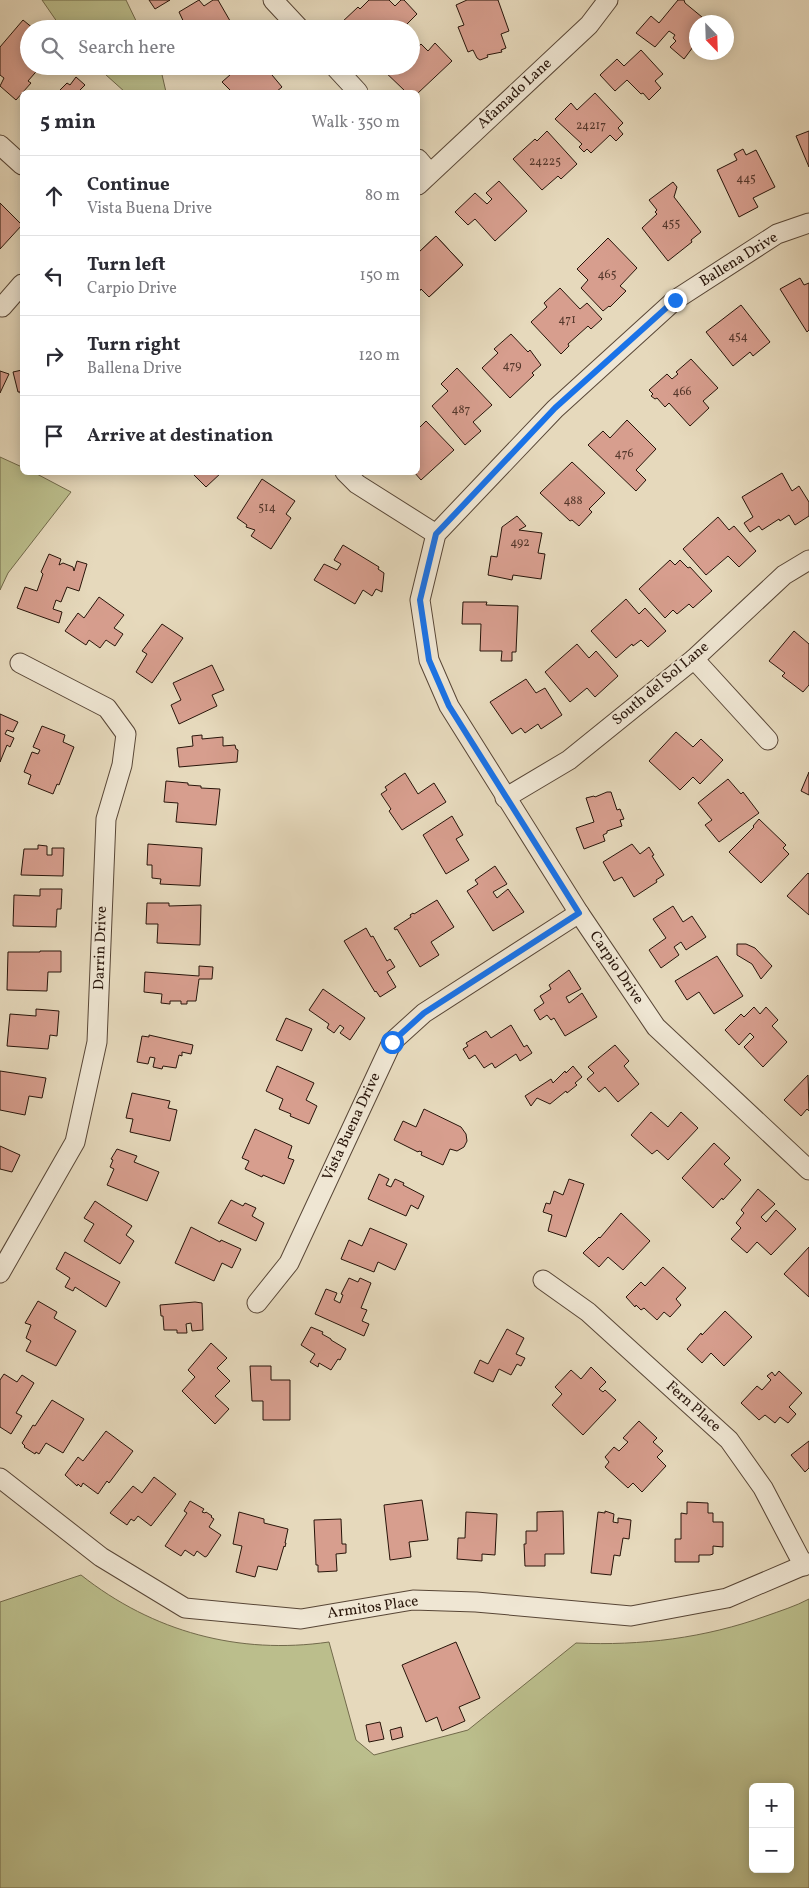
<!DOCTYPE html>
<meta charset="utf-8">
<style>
:root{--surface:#fff;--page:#f2f2f3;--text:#2b2b33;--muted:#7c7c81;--line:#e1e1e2}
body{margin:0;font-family:Vollkorn,serif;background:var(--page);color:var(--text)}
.controls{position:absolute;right:15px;bottom:15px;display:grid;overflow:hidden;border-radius:8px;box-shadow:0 2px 12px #0003}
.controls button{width:45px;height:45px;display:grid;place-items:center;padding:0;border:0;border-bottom:1px solid var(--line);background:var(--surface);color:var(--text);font:25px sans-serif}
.compass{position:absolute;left:689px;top:15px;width:45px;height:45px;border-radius:50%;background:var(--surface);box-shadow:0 2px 12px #0003;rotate:157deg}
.stop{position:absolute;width:15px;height:15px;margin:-11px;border:4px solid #1a73e8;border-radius:50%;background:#fff}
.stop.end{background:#1a73e8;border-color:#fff;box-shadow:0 1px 5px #0008}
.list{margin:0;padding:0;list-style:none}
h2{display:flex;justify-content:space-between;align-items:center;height:65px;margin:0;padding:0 20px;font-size:21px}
h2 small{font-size:16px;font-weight:400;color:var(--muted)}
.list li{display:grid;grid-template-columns:32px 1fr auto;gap:15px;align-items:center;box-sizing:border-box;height:80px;padding:0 20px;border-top:1px solid var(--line)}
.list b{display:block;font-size:19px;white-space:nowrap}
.list p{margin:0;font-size:16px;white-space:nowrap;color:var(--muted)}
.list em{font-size:16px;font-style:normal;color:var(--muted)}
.icon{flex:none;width:28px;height:28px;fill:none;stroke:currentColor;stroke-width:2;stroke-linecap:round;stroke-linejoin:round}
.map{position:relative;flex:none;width:809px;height:1888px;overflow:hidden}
.search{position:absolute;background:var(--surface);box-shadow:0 2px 12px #0003;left:20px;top:20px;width:400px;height:55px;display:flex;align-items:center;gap:12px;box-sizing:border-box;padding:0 18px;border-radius:28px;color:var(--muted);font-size:19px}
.panel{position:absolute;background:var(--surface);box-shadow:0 2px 12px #0003;left:20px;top:90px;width:400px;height:385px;border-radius:8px}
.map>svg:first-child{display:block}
.green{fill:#bbbe8c;stroke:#726a4b;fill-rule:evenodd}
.building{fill:#d79e8e;stroke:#28150a}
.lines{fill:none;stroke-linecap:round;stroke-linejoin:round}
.street-casing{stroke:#584636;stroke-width:21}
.street{stroke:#efe6d3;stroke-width:19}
.route{stroke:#1a73e8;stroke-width:6}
.labels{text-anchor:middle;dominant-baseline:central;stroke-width:4;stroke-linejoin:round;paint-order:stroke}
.number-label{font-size:12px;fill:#54372b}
.street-label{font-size:15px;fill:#28150a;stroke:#efe6d3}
</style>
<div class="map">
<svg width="809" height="1888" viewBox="0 0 809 1888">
<rect width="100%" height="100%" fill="#e6d9bc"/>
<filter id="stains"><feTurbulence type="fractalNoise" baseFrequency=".004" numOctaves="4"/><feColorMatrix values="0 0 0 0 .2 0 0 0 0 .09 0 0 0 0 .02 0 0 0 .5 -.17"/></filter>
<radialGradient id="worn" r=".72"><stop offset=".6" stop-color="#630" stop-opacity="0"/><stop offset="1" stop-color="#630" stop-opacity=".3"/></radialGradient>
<g class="green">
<polygon points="42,0 126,0 140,29 62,29"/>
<polygon points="96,66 160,66 166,92 125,92"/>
<polygon points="0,457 22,467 22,472 35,473 71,492 8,573 0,590"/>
<path d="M 81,1575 C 153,1632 239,1655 329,1642 L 356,1740 L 374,1755 L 468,1730 L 576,1643 C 641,1646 705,1638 766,1616 C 780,1611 796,1606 809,1599 L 809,1888 L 0,1888 L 0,1602 ZM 753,1787 L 790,1787 L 790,1869 L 753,1869 Z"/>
</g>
<g class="building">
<polygon points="149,0 170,0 155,9"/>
<polygon points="199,0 204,6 213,0 218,0 233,26 232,29 187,29 179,12"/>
<polygon points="369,0 389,0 395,6 401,0 404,0 417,14 402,29 346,29 341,23 358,7 360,9"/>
<polygon points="467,0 498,0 509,31 501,34 506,48 501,50 502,52 487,55 488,57 480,60 477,58 473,50 468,52 458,27 464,25 456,5"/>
<polygon points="678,0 684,0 685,3 708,22 696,22 696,43 684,59 670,47 676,41 673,38 675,35 669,31 655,47 636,33 651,16 659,23"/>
<polygon points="23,20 34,29 29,29 29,66 41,66 28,81 31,83 16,100 0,86 4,78 0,75 0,47"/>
<polygon points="411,38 419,46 421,44 428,51 435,43 452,61 418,93 406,92 380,67 411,66"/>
<polygon points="641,50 663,74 655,81 661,88 649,100 643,93 641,94 627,80 615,91 600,75 617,59 624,66"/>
<polygon points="240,66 270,66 267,69 282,87 276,92 232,92 222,82"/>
<polygon points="76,77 85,85 78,92 58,92 67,83 70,85"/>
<polygon points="595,93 623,123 618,128 623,134 616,141 610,135 591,153 587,149 584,152 579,147 582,144 555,119 571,103 577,110"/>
<polygon points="547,131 577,164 561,179 558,176 542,190 513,159 535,139 537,141"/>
<polygon points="809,131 809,167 796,136"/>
<polygon points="743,149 746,155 756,150 775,187 753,198 758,207 739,217 717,170 737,160 734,154"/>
<polygon points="499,181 527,211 495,241 475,219 468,225 455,212 475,193 487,204 492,199 486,193"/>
<polygon points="673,182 677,187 674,197 701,232 691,240 692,242 668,261 642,228 657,214 655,212 657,210 649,200"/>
<polygon points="0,203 22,225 0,249"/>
<polygon points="436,236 463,265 429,297 421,289 418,293 418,260 421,264 428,258 423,253 418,258 418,253"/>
<polygon points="436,236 463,265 429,297 421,289 418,293 418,253"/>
<polygon points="608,238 637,268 620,286 626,291 610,307 609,306 603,311 581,288 588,280 577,269"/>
<polygon points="800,278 804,285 809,283 809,330 807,332 780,289"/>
<polygon points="560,288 580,309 587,303 602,319 591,329 588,326 568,344 569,346 561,354 531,322 547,307 544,303"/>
<polygon points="741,305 770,342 753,356 750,352 733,366 706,332"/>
<polygon points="511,334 528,352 530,350 541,365 532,373 534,375 510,398 482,368 498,353 494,349"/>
<polygon points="691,359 718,388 703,401 709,408 690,426 669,403 665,407 657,398 655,399 651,396 653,394 649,390 667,374 672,379 678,374 676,372"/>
<polygon points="457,368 492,405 473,422 481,431 465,445 432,406 448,391 441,384"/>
<polygon points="22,370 22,400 20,392 18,392 13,372"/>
<polygon points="0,371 9,374 0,393"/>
<polygon points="627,420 656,449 636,470 646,480 636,491 588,445 603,431 610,438"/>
<polygon points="426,421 454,450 421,480 414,472 418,472 418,429"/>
<polygon points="572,462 605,493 589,509 592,512 579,526 572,520 570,521 540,493"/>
<polygon points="191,472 222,472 206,487"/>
<polygon points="782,473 792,491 799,486 809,502 809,516 795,525 789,515 780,521 779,519 762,530 759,526 750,532 744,523 753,517 742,497"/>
<polygon points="262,479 295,501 286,514 291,518 271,549 251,536 255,530 246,527 247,525 237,518"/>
<polygon points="517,516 526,526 519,530 542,533 538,553 545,554 541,579 513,575 512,580 488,575 491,556 497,557 502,527"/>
<polygon points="718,517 729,530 734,526 756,551 739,567 728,556 706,575 683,549"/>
<polygon points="343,545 379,567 378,569 384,573 382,592 376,589 372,596 363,590 355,604 314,580 324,564 337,570 341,564 334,560"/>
<polygon points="49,554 61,559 59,565 63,563 73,567 74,571 77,561 87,564 79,591 67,587 61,602 56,600 53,609 62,612 59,623 17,608 25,587 37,591 43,574 41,572"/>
<polygon points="670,560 675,565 680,560 688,568 690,567 712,591 693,608 689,604 677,614 673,610 665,618 639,589"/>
<polygon points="99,597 124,615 114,628 123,634 115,646 106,640 100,648 89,640 86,645 65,631 78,613 84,618"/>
<polygon points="626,599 639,614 645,608 666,631 648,647 641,640 633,646 632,644 616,658 591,631"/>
<polygon points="463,602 487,602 486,605 518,606 516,652 512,652 512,661 501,661 502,651 480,651 481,624 462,624"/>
<polygon points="162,624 183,638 152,683 136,672 147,654 142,651"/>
<polygon points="794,631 809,644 809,685 803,692 782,676 785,673 769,661"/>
<polygon points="577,644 589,658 596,651 618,676 595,697 587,688 570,702 545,672"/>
<polygon points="212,665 224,690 212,695 217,706 179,724 171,705 181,700 173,683"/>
<polygon points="526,679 536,693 545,688 562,715 541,729 538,724 525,733 521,728 512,734 490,702"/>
<polygon points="0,714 18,722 13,732 7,730 5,734 14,738 10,747 7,745 0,762"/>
<polygon points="42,726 65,735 63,742 74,747 59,785 57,784 53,794 28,784 31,775 24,772 32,752 38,754 40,750 33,747"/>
<polygon points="676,732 693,747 701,739 723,760 700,784 693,777 680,790 649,761"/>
<polygon points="202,735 202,739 223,737 223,746 235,745 236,749 238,750 237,762 179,767 177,748 193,746 192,736"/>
<polygon points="809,772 809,795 801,791"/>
<polygon points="405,773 418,794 434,783 446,802 402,830 389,811 391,809 381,794 387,790 385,787"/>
<polygon points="728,779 741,794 743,792 759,813 719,842 705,825 712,820 698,803"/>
<polygon points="166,781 188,783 188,785 201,786 201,788 220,789 216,825 176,822 178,803 164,802"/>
<polygon points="607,792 611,792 617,810 620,809 624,819 620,820 622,826 607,831 607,833 603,835 605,841 584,849 576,828 594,822 586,798 594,796 595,797"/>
<polygon points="452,816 463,835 456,839 469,860 446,874 423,835"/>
<polygon points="759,819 786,845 783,848 789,854 761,883 729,852 754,827 753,826"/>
<polygon points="148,844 202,848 200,886 160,884 161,879 152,878 152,865 147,865"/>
<polygon points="632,844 640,854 649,847 654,855 652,856 664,875 656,880 657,882 634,897 622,877 614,881 603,862"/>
<polygon points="38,845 47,846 47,855 52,855 52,848 64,848 63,876 21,875 24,849 38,849"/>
<polygon points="495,866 507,884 493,892 497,898 508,889 524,912 493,931 467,891 478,884 475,880"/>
<polygon points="808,873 809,874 809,915 787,896"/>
<polygon points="40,889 62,889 61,909 57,909 56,927 13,926 14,895 40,896"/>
<polygon points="437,900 454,927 431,942 439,955 420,967 397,929 395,930 394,928 411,917 410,915 413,913 414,914"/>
<polygon points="147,903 169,903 169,906 201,905 200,945 157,943 158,924 146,924"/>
<polygon points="673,906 683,922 692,916 706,937 686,950 681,942 674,947 679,955 661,968 649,950 666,938 653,919"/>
<polygon points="366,928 371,937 373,936 387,961 390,959 395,967 387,972 396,987 380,997 376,991 375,992 344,941"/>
<polygon points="737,944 746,944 755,948 772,966 761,979 752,964 737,955"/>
<polygon points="40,951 61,951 61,972 48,972 47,991 7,990 8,952 40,952"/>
<polygon points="717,956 743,996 714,1014 699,992 687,1000 675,981"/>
<polygon points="199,966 213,967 212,979 199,979 196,1001 187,1001 187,1004 181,1004 181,1001 170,1001 170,1004 161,1003 162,994 144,992 145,972 199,976"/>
<polygon points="569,970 581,989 566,997 569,1003 582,993 597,1017 565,1036 554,1018 551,1020 547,1015 540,1020 534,1010 544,1003 540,996 551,989 549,985"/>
<polygon points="323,989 365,1018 350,1040 340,1033 344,1028 340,1025 334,1033 327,1028 329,1024 309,1010"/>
<polygon points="754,1007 760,1014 766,1007 778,1020 772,1026 787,1042 763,1067 744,1047 754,1037 750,1033 739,1045 725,1030 741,1014 744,1017"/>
<polygon points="36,1009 59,1011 57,1036 50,1035 48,1049 7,1046 10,1014 36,1016"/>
<polygon points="286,1018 312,1029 302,1051 276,1040"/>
<polygon points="511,1025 524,1047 527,1045 532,1053 520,1061 516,1054 495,1068 492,1063 484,1068 475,1055 469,1059 463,1049 468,1046 466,1043 486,1031 491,1038"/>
<polygon points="149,1035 193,1045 191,1054 182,1052 182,1056 179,1055 176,1068 163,1066 162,1069 153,1067 155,1058 150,1057 148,1064 137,1062 142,1036 149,1037"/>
<polygon points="615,1045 629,1061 624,1066 639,1084 618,1102 605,1087 599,1092 587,1079 594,1073 588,1067"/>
<polygon points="277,1066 314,1083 306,1100 317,1106 309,1124 290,1116 291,1114 279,1109 283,1099 266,1091"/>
<polygon points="573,1066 582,1077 575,1083 577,1085 567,1093 566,1091 550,1104 537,1098 531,1106 525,1096 551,1079 553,1083 565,1071 566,1073"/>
<polygon points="0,1071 46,1078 42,1098 29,1096 25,1115 0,1110"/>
<polygon points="808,1075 809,1111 807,1109 801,1116 784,1100"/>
<polygon points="132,1093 170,1101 168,1108 177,1110 170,1141 130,1132 133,1119 126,1118"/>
<polygon points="424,1109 461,1127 466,1134 467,1141 464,1147 457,1151 450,1149 443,1165 421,1155 422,1152 419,1151 418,1152 394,1140 403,1121 416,1127"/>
<polygon points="651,1112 668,1127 681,1112 698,1128 668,1160 657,1150 652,1154 631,1135"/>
<polygon points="255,1129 292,1146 288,1158 294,1160 284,1184 263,1175 262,1177 245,1169 249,1161 242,1158"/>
<polygon points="714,1143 730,1158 724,1164 741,1180 723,1200 722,1198 713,1208 682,1178"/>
<polygon points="0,1146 20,1155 12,1172 0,1169"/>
<polygon points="117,1149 137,1156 134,1162 159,1172 147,1201 107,1185 114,1169 110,1167 113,1160 111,1159"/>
<polygon points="379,1174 389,1179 386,1185 391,1187 395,1179 404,1183 403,1185 424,1196 418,1209 411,1205 406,1216 368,1199"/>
<polygon points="569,1179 584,1184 566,1237 548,1231 552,1215 543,1212 546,1203 550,1204 554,1191 563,1195"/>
<polygon points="758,1189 775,1204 761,1217 766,1222 776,1210 796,1229 771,1255 757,1242 747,1253 731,1239 741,1228 736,1223 744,1213 741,1210"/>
<polygon points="231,1200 243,1206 245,1203 256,1208 252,1216 264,1223 256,1241 218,1223"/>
<polygon points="95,1201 132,1226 126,1235 134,1241 120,1264 84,1241 94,1224 84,1218"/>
<polygon points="621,1213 650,1241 623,1270 608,1257 599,1267 583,1253 599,1237 600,1238"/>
<polygon points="191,1227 220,1242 221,1240 241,1249 232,1268 222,1263 214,1281 175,1263"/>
<polygon points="370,1228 407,1244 395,1270 378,1262 374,1272 341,1259 349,1240 362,1246"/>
<polygon points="809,1247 809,1297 784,1274"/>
<polygon points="65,1252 120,1282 106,1307 75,1287 73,1291 65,1287 70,1278 56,1269"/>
<polygon points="663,1267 686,1288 676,1299 681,1305 670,1317 664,1312 657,1320 644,1308 641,1310 636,1305 635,1307 626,1297 641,1282 645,1286"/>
<polygon points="349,1278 358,1282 360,1278 371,1283 361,1308 367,1310 362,1321 369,1324 364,1336 315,1314 326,1289 337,1293 334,1300 340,1303 343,1295 341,1294"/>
<polygon points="38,1301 57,1312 54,1318 76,1331 56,1366 26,1351 31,1341 26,1338 31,1325 25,1323"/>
<polygon points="195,1302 202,1303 203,1330 192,1331 191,1323 186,1324 187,1333 177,1333 177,1330 164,1330 163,1316 161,1316 160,1305"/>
<polygon points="725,1311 752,1337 724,1366 711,1353 702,1363 687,1349 701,1333 702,1335"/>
<polygon points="311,1327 323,1332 322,1334 331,1339 331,1340 346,1349 340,1360 338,1359 331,1370 319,1363 318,1367 310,1362 315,1354 301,1345"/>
<polygon points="507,1329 524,1338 516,1354 525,1358 521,1366 517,1364 511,1375 499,1369 493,1382 474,1373 480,1360 488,1364"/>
<polygon points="211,1343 227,1358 217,1368 230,1381 215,1396 229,1409 215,1424 182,1391 195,1377 188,1370"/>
<polygon points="250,1366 271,1366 271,1380 290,1380 290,1420 263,1420 263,1401 252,1401"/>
<polygon points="591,1367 606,1382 599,1389 603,1392 605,1390 616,1400 583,1435 552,1405 562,1394 555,1387 571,1370 581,1379"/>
<polygon points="779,1371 802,1393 789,1407 796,1414 788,1423 780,1417 775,1423 765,1415 759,1420 741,1403 757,1386 762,1390 771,1380 767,1376 772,1372 775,1376"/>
<polygon points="4,1374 17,1382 22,1375 34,1383 16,1413 22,1416 11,1434 0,1427 0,1380"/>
<polygon points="52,1400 84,1419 63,1453 46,1443 39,1454 36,1452 35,1454 24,1447 25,1446 22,1443 33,1425 35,1426"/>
<polygon points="639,1421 657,1438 653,1442 663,1451 657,1457 666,1466 642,1492 633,1483 628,1488 605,1467 609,1462 605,1457 614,1447 619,1451 628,1442 623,1438"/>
<polygon points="106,1431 133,1451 109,1483 107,1481 98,1494 83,1483 81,1487 78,1484 77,1486 65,1475 78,1457 83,1461"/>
<polygon points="809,1441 809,1468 805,1472 791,1455"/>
<polygon points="154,1477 176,1494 151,1526 138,1516 134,1521 131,1519 127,1525 110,1513 133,1486 142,1493"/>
<polygon points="422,1500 428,1540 409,1542 411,1557 390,1560 384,1505"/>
<polygon points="190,1501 204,1509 202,1512 205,1513 206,1512 212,1516 211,1517 214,1519 209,1527 221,1535 207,1556 205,1557 197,1551 194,1556 185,1550 181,1556 165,1546 187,1513 184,1511"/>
<polygon points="687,1502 708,1503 708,1513 713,1513 713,1522 723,1522 723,1547 713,1546 713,1554 710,1555 699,1555 699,1562 675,1562 675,1539 681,1539 681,1513 687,1514"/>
<polygon points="563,1511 564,1554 545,1554 545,1566 525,1566 524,1544 526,1544 526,1531 537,1531 537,1512"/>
<polygon points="605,1511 614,1514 613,1522 618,1523 618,1518 631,1520 629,1539 623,1538 620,1556 614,1555 611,1575 591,1573 598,1512 605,1513"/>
<polygon points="239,1512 264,1519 264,1523 288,1529 285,1543 286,1543 285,1547 284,1546 277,1570 258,1566 255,1577 236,1572 242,1546 233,1544"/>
<polygon points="466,1512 497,1514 495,1555 482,1554 482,1561 457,1559 458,1538 465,1538"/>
<polygon points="341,1519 342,1544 346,1544 346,1553 336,1554 337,1571 318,1572 318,1565 316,1565 314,1520"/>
<polygon points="456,1642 480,1698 459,1707 465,1721 442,1731 437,1717 426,1722 402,1665"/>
<polygon points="380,1722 384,1739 369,1742 366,1725"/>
<polygon points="401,1727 403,1737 392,1740 390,1730"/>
</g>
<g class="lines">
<defs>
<g id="street">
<polyline points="273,0 300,29"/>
<polyline points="334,66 358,92"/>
<polyline points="0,145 22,165"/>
<polyline points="418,159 430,173"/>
<polyline points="418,185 589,25 608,0"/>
<polyline points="809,223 777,234 675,300 555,409 436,534 420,600 429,660 449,706 579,913 656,1027 809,1170"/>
<polyline points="2,307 22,284"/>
<polyline points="345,472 357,484 436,534"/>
<polyline points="694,659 768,740"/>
<polyline points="505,798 569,760 694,659 784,575 809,560"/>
<polyline points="0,1273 75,1142 97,1042 106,819 122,765 126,734 107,708 20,663"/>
<polyline points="543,1280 588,1312 729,1440 763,1488 804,1566"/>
<polyline points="257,1303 289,1263 392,1042 424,1013 579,913"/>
<polyline points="0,1478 101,1557 185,1608 301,1619 413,1600 476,1602 631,1616 727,1598 809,1563"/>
</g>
</defs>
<use href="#street" class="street-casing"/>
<use href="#street" class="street"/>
</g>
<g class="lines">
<polyline class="route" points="392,1042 424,1013 579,913 449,706 429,660 420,600 436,534 555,408 675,300"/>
</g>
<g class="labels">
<g class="number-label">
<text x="591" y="126">24217</text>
<text x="545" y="162">24225</text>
<text x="746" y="179">445</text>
<text x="671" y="224">455</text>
<text x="607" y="275">465</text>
<text x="567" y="320">471</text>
<text x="738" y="337">454</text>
<text x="512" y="366">479</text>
<text x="682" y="392">466</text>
<text x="461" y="410">487</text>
<text x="624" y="454">476</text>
<text x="573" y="501">488</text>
<text x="267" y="508">514</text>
<text x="520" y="543">492</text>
</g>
<g class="street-label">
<text transform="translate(515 94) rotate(-43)">Afamado Lane</text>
<text transform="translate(739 260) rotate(-32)">Ballena Drive</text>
<text transform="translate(661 684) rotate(-40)">South del Sol Lane</text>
<text transform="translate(101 948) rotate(-88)">Darrin Drive</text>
<text transform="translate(616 968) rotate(56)">Carpio Drive</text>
<text transform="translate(352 1127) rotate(-65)">Vista Buena Drive</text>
<text transform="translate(693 1407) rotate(42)">Fern Place</text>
<text transform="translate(373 1608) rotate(-8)">Armitos Place</text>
</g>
</g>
<rect width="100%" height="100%" filter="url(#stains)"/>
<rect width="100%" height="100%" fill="url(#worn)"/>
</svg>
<div class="controls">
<button>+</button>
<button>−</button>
</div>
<svg class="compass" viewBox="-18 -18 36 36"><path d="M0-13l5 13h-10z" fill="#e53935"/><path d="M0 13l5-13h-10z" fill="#7c7c81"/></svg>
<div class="stop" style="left:392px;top:1042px"></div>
<div class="stop end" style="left:675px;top:300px"></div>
<div class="search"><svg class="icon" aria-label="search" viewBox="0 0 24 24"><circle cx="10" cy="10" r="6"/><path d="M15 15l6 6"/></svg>Search here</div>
<section class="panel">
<h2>5 min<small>Walk · 350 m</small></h2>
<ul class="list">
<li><svg class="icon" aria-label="ahead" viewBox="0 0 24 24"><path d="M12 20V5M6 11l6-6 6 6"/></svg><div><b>Continue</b><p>Vista Buena Drive</p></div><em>80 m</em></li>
<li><svg class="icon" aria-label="left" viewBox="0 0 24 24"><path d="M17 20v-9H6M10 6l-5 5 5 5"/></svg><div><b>Turn left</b><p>Carpio Drive</p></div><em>150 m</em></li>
<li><svg class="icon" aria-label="right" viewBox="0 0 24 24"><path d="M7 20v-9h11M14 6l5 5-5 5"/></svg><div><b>Turn right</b><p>Ballena Drive</p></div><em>120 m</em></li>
<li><svg class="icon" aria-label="arrive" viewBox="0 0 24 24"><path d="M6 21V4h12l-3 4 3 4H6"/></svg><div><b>Arrive at destination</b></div></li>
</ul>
</section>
</div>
